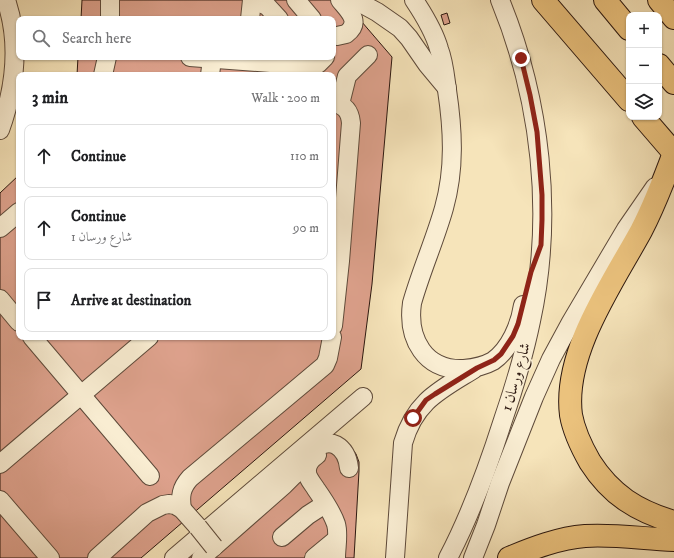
<!DOCTYPE html>
<meta charset="utf-8">
<style>
:root{--surface:#fff;--page:#f6f6f6;--text:#202124;--muted:#757577;--line:#e0e0e0}
body{margin:0;font-family:"IM FELL DW Pica",Amiri,serif;background:var(--page);color:var(--text)}
.controls{position:absolute;right:12px;top:12px;display:grid;overflow:hidden;border-radius:8px;box-shadow:0 1px 3px #0004}
.controls button{width:36px;height:36px;display:grid;place-items:center;padding:0;border:0;border-bottom:1px solid var(--line);background:var(--surface);color:var(--text);font:20px sans-serif}
.stop{position:absolute;width:12px;height:12px;margin:-9px;border:3px solid #8f2418;border-radius:50%;background:#fff}
.stop.end{background:#8f2418;border-color:#fff;box-shadow:0 1px 4px #0008}
.list{margin:0;padding:0;list-style:none}
h2{display:flex;justify-content:space-between;align-items:center;height:52px;margin:0;padding:0 16px;font-size:17px}
h2 small{font-size:13px;font-weight:400;color:var(--muted)}
.list li{display:grid;grid-template-columns:26px 1fr auto;gap:12px;align-items:center;box-sizing:border-box;height:64px;margin:0 8px 8px;padding:0 8px;border:1px solid var(--line);border-radius:8px}
.list b{display:block;font-size:15px;white-space:nowrap}
.list p{margin:0;font-size:13px;white-space:nowrap;color:var(--muted)}
.list em{font-size:13px;font-style:normal;color:var(--muted)}
.icon{flex:none;width:22px;height:22px;fill:none;stroke:currentColor;stroke-width:2;stroke-linecap:round;stroke-linejoin:round}
.map{position:relative;flex:none;width:674px;height:558px;overflow:hidden}
.search{position:absolute;background:var(--surface);box-shadow:0 1px 3px #0004;left:16px;top:16px;width:320px;height:44px;display:flex;align-items:center;gap:10px;box-sizing:border-box;padding:0 14px;border-radius:8px;color:var(--muted);font-size:15px}
.panel{position:absolute;background:var(--surface);box-shadow:0 1px 3px #0004;left:16px;top:72px;width:320px;height:268px;border-radius:8px}
.map>svg:first-child{display:block}
.building{fill:#dea28d;stroke:#2b170f}
.lines{fill:none;stroke-linecap:round;stroke-linejoin:round}
.minor-casing{stroke:#5e4a3a;stroke-width:20}
.major-casing{stroke:#2b170f;stroke-width:24}
.highway-casing{stroke:#2b170f;stroke-width:24}
.minor{stroke:#f9edd2;stroke-width:18}
.major{stroke:#ebc27d;stroke-width:22}
.highway{stroke:#ebc27d;stroke-width:22}
.minor-bridge-casing{stroke:#5e4a3a;stroke-width:20;stroke-linecap:butt}
.minor-bridge{stroke:#f9edd2;stroke-width:18}
.route{stroke:#8f2418;stroke-width:5}
.labels{text-anchor:middle;dominant-baseline:central;stroke-width:3;stroke-linejoin:round;paint-order:stroke}
.street-label{font-size:15px;fill:#2b170f;stroke:#f9edd2}
</style>
<div class="map">
<svg width="674" height="558" viewBox="0 0 674 558">
<rect width="100%" height="100%" fill="#f6e4ba"/>
<filter id="stains"><feTurbulence type="fractalNoise" baseFrequency=".005" numOctaves="4"/><feColorMatrix values="0 0 0 0 .2 0 0 0 0 .09 0 0 0 0 .02 0 0 0 .5 -.17"/></filter>
<radialGradient id="worn" r=".72"><stop offset=".6" stop-color="#630" stop-opacity="0"/><stop offset="1" stop-color="#630" stop-opacity=".3"/></radialGradient>
<g class="building">
<polygon points="82,0 343,0 392,57 372,284 361,369 141,558 0,558 0,193 19,175 19,337 333,337 333,75 77,75 78,57 333,57 333,19 81,19"/>
<polygon points="447,13 450,23 444,25 441,15"/>
<polygon points="311,444 351,447 356,454 359,462 359,471 354,558 180,558"/>
</g>
<g class="lines">
<defs>
<g id="minor">
<polyline points="253,0 267,6 279,19"/>
<polyline points="296,0 312,19"/>
<polyline points="355,0 377,12 400,28 409,38 427,64 447,88"/>
<path d="M 414,0 C 424,15 434,31 439,49 C 444,62 445,76 447,90 C 453,130 455,169 444,208 C 435,240 421,271 412,303 C 407,339 425,371 464,369 C 474,368 484,366 493,361 C 510,349 520,325 523,305"/>
<polyline points="110,19 110,0"/>
<polyline points="250,19 252,0"/>
<path d="M 337,36 L 346,34 C 362,22 349,11 340,0"/>
<polyline points="190,57 309,66 318,64 325,57"/>
<polyline points="103,75 107,57"/>
<polyline points="210,75 212,59"/>
<path d="M 333,103 C 345,105 350,111 351,123 L 340,261 L 333,326"/>
<polyline points="340,104 347,76 368,55"/>
<path d="M 0,130 C 15,88 21,44 6,0"/>
<polyline points="0,228 19,212"/>
<polyline points="0,299 19,322"/>
<polyline points="32,337 150,476"/>
<path d="M 317,455 C 311,459 306,465 307,473 C 308,479 313,484 316,489 C 323,499 332,512 336,524 C 339,534 336,547 336,558"/>
<polyline points="0,464 149,337"/>
<polyline points="0,500 50,558"/>
<path d="M 182,509 C 180,496 181,488 190,478 L 325,365 L 328,358 L 332,337"/>
<polyline points="282,537 308,515 325,504"/>
<polyline points="97,558 147,513 163,505 169,504 175,505 182,509 198,527"/>
<polyline points="174,558 363,397"/>
<path d="M 201,558 L 284,485 C 287,482 290,479 293,476 C 302,464 306,445 324,444 C 328,443 332,443 336,445 C 345,450 348,458 349,468"/>
<polyline points="314,558 337,539"/>
<path d="M 395,558 L 403,443 C 415,401 440,390 474,369"/>
<path d="M 448,558 C 471,514 488,467 503,420 C 514,388 524,355 531,321 C 554,215 541,100 500,0"/>
<polyline points="473,558 486,525 500,483 534,397 551,359 571,322 626,229 655,187"/>
</g>
<g id="major">
<polyline points="543,0 629,100"/>
<polyline points="643,117 674,153"/>
<path d="M 674,153 C 664,180 654,206 641,231 C 612,284 563,353 571,415 C 574,432 582,448 590,462 C 611,495 637,511 674,522"/>
<path d="M 509,558 C 533,548 559,538 585,536 C 615,534 644,539 674,540"/>
</g>
<g id="highway">
<polyline points="605,0 629,29"/>
<polyline points="659,0 674,18"/>
<polyline points="659,65 674,83"/>
</g>
</defs>
<use href="#minor" class="minor-casing"/>
<use href="#major" class="major-casing"/>
<use href="#highway" class="highway-casing"/>
<use href="#minor" class="minor"/>
<use href="#major" class="major"/>
<use href="#highway" class="highway"/>
<defs>
<polyline id="minor-bridge" points="198,527 214,547"/>
</defs>
<use href="#minor-bridge" class="minor-bridge-casing"/>
<use href="#minor-bridge" class="minor-bridge"/>
</g>
<g class="lines">
<polyline class="route" points="413,418 426,400 435,394 477,368 494,360 501,354 513,336 518,324 531,272 541,245 542,220 542,195 537,132 530,95 521,58"/>
</g>
<g class="labels">
<g class="street-label">
<text transform="translate(516 377) rotate(-74)">شارع ورسان 1</text>
</g>
</g>
<rect width="100%" height="100%" filter="url(#stains)"/>
<rect width="100%" height="100%" fill="url(#worn)"/>
</svg>
<div class="controls">
<button>+</button>
<button>−</button>
<button><svg class="icon" aria-label="layers" viewBox="0 0 24 24"><path d="M12 4l9 5-9 5-9-5zM3 14l9 5 9-5"/></svg></button>
</div>
<div class="stop" style="left:413px;top:418px"></div>
<div class="stop end" style="left:521px;top:58px"></div>
<div class="search"><svg class="icon" aria-label="search" viewBox="0 0 24 24"><circle cx="10" cy="10" r="6"/><path d="M15 15l6 6"/></svg>Search here</div>
<section class="panel">
<h2>3 min<small>Walk · 200 m</small></h2>
<ul class="list">
<li><svg class="icon" aria-label="ahead" viewBox="0 0 24 24"><path d="M12 20V5M6 11l6-6 6 6"/></svg><div><b>Continue</b></div><em>110 m</em></li>
<li><svg class="icon" aria-label="ahead" viewBox="0 0 24 24"><path d="M12 20V5M6 11l6-6 6 6"/></svg><div><b>Continue</b><p>شارع ورسان 1</p></div><em>90 m</em></li>
<li><svg class="icon" aria-label="arrive" viewBox="0 0 24 24"><path d="M6 21V4h12l-3 4 3 4H6"/></svg><div><b>Arrive at destination</b></div></li>
</ul>
</section>
</div>
